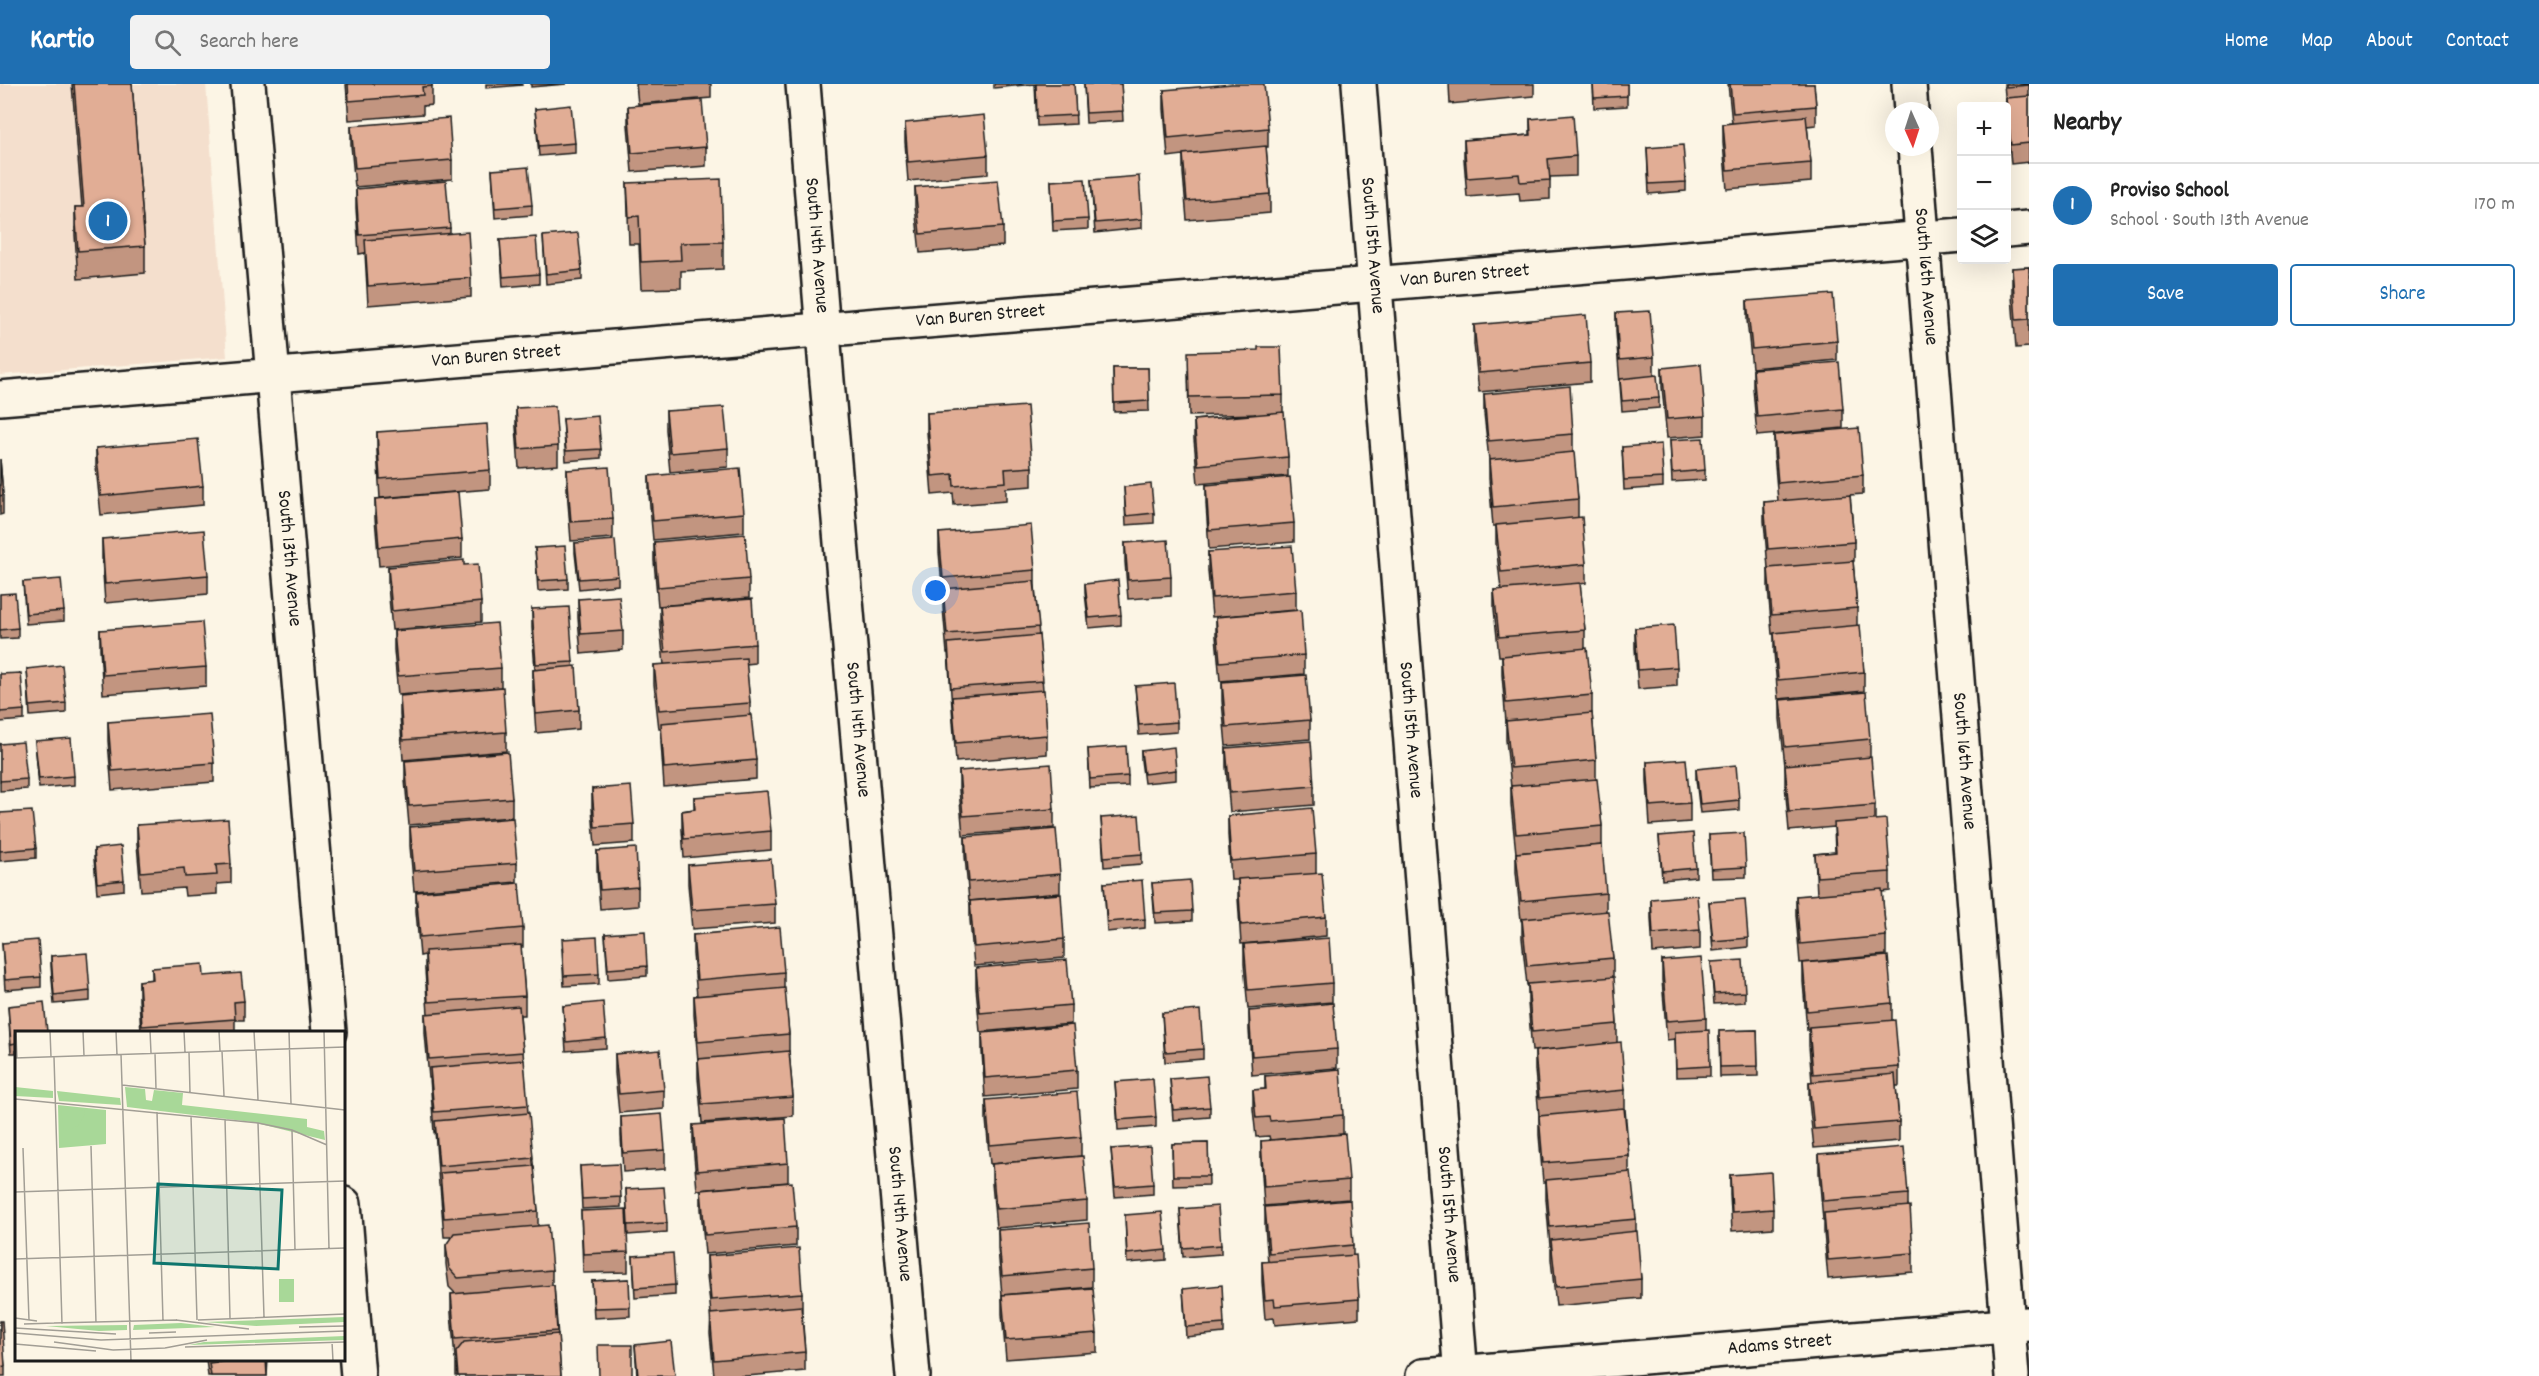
<!DOCTYPE html>
<meta charset="utf-8">
<style>
:root{--surface:#fff;--page:#f2f2f2;--text:#222;--muted:#767676;--line:#e0e0e0;--accent:#1f6fb2}
body{margin:0;font-family:Dekko,sans-serif;background:var(--page);color:var(--text)}
.controls{position:absolute;right:18px;top:18px;display:grid;overflow:hidden;border-radius:6px;box-shadow:0 6px 24px #0002}
.controls button{width:54px;height:54px;display:grid;place-items:center;padding:0;border:0;border-bottom:2px solid var(--line);background:var(--surface);color:var(--text);font:30px sans-serif}
.compass{position:absolute;left:1885px;top:18px;width:54px;height:54px;border-radius:50%;background:var(--surface);box-shadow:0 6px 24px #0002;rotate:177deg}
.you{position:absolute;left:936px;top:507px;width:21px;height:21px;margin:-15px;border:4px solid #fff;border-radius:50%;background:#1a73e8;box-shadow:0 0 0 9px #1a73e833}
.badge{display:grid;place-items:center;width:39px;height:39px;border-radius:50%;background:var(--accent);color:#fff;font-size:20px;font-weight:700}
.pin{position:absolute;translate:-50% -50%;border:3px solid #fff;box-shadow:0 2px 6px #0006}
.list{margin:0;padding:0;list-style:none}
h2{display:flex;justify-content:space-between;align-items:center;height:78px;margin:0;padding:0 24px;font-size:26px}
h2 small{font-size:20px;font-weight:400;color:var(--muted)}
.list li{display:grid;grid-template-columns:39px 1fr auto;gap:18px;align-items:center;box-sizing:border-box;height:84px;padding:0 24px;border-top:2px solid var(--line)}
.list b{display:block;font-size:22px;white-space:nowrap}
.list p{margin:0;font-size:20px;white-space:nowrap;color:var(--muted)}
.list em{font-size:20px;font-style:normal;color:var(--muted)}
.actions{display:flex;gap:12px;padding:18px 24px}
.actions a{flex:1;padding:14px 0;border:2px solid var(--accent);border-radius:6px;text-align:center;font-size:21px;color:var(--accent)}
.actions .main{background:var(--accent);color:#fff}
.icon{flex:none;width:33px;height:33px;fill:none;stroke:currentColor;stroke-width:2;stroke-linecap:round;stroke-linejoin:round}
.map{position:relative;flex:none;width:2029px;height:1292px;overflow:hidden}
header{display:flex;align-items:center;gap:36px;box-sizing:border-box;height:84px;padding:0 30px;background:var(--accent);color:#fff}
header strong{font-size:28px}
nav{display:flex;gap:33px;margin-inline-start:auto;font-size:21px}
.search{width:420px;height:54px;background:var(--page);display:flex;align-items:center;gap:15px;box-sizing:border-box;padding:0 21px;border-radius:6px;color:var(--muted);font-size:22px}
main{display:flex}
aside{flex:1;background:var(--surface)}
.map>svg:first-child{display:block}
.built{fill:#f4dfcd}
.lines{fill:none;stroke-linecap:round;stroke-linejoin:round}
.street-casing{stroke:#1c1c1c;stroke-width:38}
.street{stroke:#fcf5e5;stroke-width:33}
.wall{fill:#c29580;stroke:#1c1c1c;stroke-width:1.5}
.building{fill:#e1ad95;stroke:#1c1c1c;stroke-width:1.5}
.labels{text-anchor:middle;dominant-baseline:central;stroke-width:5;stroke-linejoin:round;paint-order:stroke}
.street-label{font-size:20px;fill:#1c1c1c;stroke:#fcf5e5}
.inset-road{fill:none;stroke:#a29e95;stroke-width:1.5}
.view{fill:#0f766e;fill-opacity:0.15;stroke:#0f766e;stroke-width:3}
.inset-edge{fill:none;stroke:#1c1c1c;stroke-width:3}
</style>
<header>
<strong>Kartio</strong>
<div class="search"><svg class="icon" aria-label="search" viewBox="0 0 24 24"><circle cx="10" cy="10" r="6"/><path d="M15 15l6 6"/></svg>Search here</div>
<nav><a>Home</a><a>Map</a><a>About</a><a>Contact</a></nav>
</header>
<main>
<div class="map">
<svg width="2029" height="1292" viewBox="0 0 2029 1292">
<rect width="100%" height="100%" fill="#fcf5e5"/>
<filter id="ink" filterUnits="userSpaceOnUse"><feTurbulence type="fractalNoise" baseFrequency=".0167" numOctaves="2"/><feDisplacementMap in="SourceGraphic" scale="12" xChannelSelector="R" yChannelSelector="G"/><feConvolveMatrix kernelMatrix="1 2 1 2 8 2 1 2 1" color-interpolation-filters="sRGB"/></filter>
<g filter="url(#ink)">
<polygon class="built" points="0,0 206,0 227,273 0,291"/>
<g class="lines">
<defs>
<g id="street">
<path id="s1" d="M 248,0 L 329,948"/>
<path id="s2" d="M 803,0 L 826,285 L 913,1292"/>
<path id="s3" d="M 1359,0 L 1461,1292"/>
<polyline points="1909,0 1911,27"/>
<path id="s4" d="M 1915,63 L 2012,1292"/>
<polyline points="2006,146 2029,144"/>
<path id="s5" d="M 0,314 L 1962,151"/>
<polyline points="344,1120 358,1292"/>
<path id="s6" d="M 1423,1292 L 2028,1240"/>
</g>
</defs>
<use href="#street" class="street-casing"/>
<use href="#street" class="street"/>
</g>
<g class="wall">
<polygon points="72,0 132,0 145,162 145,189 78,195 75,151 75,123 82,123"/>
<polygon points="346,0 432,0 432,21 423,22 423,30 349,36"/>
<polygon points="486,0 522,0 522,1 486,4"/>
<polygon points="531,0 567,0 531,3"/>
<polygon points="636,0 711,0 711,14 638,20"/>
<polygon points="994,0 1074,0 1076,40 1037,42 1035,0 994,4"/>
<polygon points="1084,0 1121,0 1123,37 1086,39"/>
<polygon points="1449,0 1534,0 1534,12 1450,20"/>
<polygon points="1593,0 1627,0 1627,22 1594,24"/>
<polygon points="1728,0 1814,0 1816,22 1816,41 1807,42 1811,79 1811,98 1727,105 1723,59 1723,40 1732,39"/>
<polygon points="2004,0 2029,0 2029,78 2011,80"/>
<polygon points="1164,6 1268,44 1268,63 1266,63 1270,110 1270,129 1187,136 1183,89 1183,71 1168,73 1164,25"/>
<polygon points="628,22 706,63 706,82 632,88 628,41"/>
<polygon points="535,25 575,59 575,69 539,72"/>
<polygon points="1530,35 1576,72 1576,92 1550,93 1550,115 1520,117 1519,109 1467,113 1464,75 1464,56 1530,51"/>
<polygon points="905,39 988,71 988,90 908,97 905,58"/>
<polygon points="351,42 452,76 452,95 355,103 351,61"/>
<polygon points="1647,64 1686,98 1686,107 1649,110"/>
<polygon points="492,86 532,121 532,131 495,134"/>
<polygon points="1091,96 1142,135 1142,144 1095,149"/>
<polygon points="1051,97 1088,135 1088,145 1053,147"/>
<polygon points="627,99 723,158 723,185 681,187 681,204 641,205 639,160 629,160"/>
<polygon points="915,103 1003,143 1003,162 920,169 915,122"/>
<polygon points="356,105 450,144 450,149 471,194 471,213 368,221 365,169 359,170 356,124"/>
<polygon points="543,152 582,186 582,196 546,200"/>
<polygon points="500,156 539,190 539,200 503,203"/>
<polygon points="2029,183 2029,263 2016,264 2012,212 2012,184"/>
<polygon points="1747,217 1837,257 1837,276 1752,284 1747,236"/>
<polygon points="1616,229 1654,273 1654,292 1659,314 1659,324 1622,327 1616,248"/>
<polygon points="1474,241 1590,279 1590,298 1479,308 1474,260"/>
<polygon points="1113,284 1148,284 1149,327 1114,328"/>
<polygon points="1662,284 1705,332 1705,351 1667,354 1662,303"/>
<polygon points="1753,285 1843,325 1843,344 1757,352 1753,304"/>
<polygon points="1188,287 1283,311 1283,328 1288,373 1288,392 1198,400 1194,355 1194,336 1256,330 1189,332"/>
<polygon points="1484,310 1573,350 1573,368 1578,415 1578,433 1586,480 1586,499 1580,500 1585,546 1585,564 1592,611 1592,629 1596,676 1596,695 1602,742 1602,761 1516,769 1511,721 1511,703 1506,656 1506,638 1502,591 1502,572 1499,572 1494,525 1494,506 1501,506 1496,460 1496,442 1493,442 1489,395 1489,376 1484,329"/>
<polygon points="516,324 558,362 558,381 519,384 516,343"/>
<polygon points="666,327 728,364 728,383 670,388 666,346"/>
<polygon points="927,329 1032,383 1032,402 1006,404 1006,417 954,421 953,409 932,411 927,348"/>
<polygon points="563,335 601,365 601,374 566,377"/>
<polygon points="377,348 490,386 490,405 380,414 377,367"/>
<polygon points="1774,351 1863,391 1863,410 1850,411 1854,458 1854,477 1853,477 1857,524 1857,541 1864,588 1864,607 1778,615 1774,568 1774,550 1772,550 1768,503 1768,484 1764,437 1764,418 1778,417 1774,370"/>
<polygon points="1670,356 1705,386 1705,396 1672,398"/>
<polygon points="1622,363 1663,394 1663,403 1624,406"/>
<polygon points="96,364 203,402 203,421 101,431 96,383"/>
<polygon points="0,375 3,411 3,430 0,431"/>
<polygon points="567,386 613,435 613,454 571,457 567,405"/>
<polygon points="649,392 744,429 744,448 653,456 649,411"/>
<polygon points="1206,401 1294,439 1294,458 1209,465 1206,420"/>
<polygon points="1124,403 1154,429 1154,439 1126,441"/>
<polygon points="375,415 462,455 462,474 379,482 375,434"/>
<polygon points="939,449 1035,486 1035,501 1043,606 1047,651 1047,670 956,678 948,569 947,569 943,524 943,513 939,468"/>
<polygon points="102,455 208,491 208,510 105,519 102,474"/>
<polygon points="654,458 749,495 749,514 658,522 654,477"/>
<polygon points="575,459 618,492 618,501 579,505 575,469"/>
<polygon points="1125,459 1171,493 1171,512 1128,515 1125,478"/>
<polygon points="535,464 568,495 568,505 538,507"/>
<polygon points="1208,468 1296,507 1296,526 1212,533 1208,487"/>
<polygon points="464,481 481,518 481,538 392,546 388,502 388,483"/>
<polygon points="23,498 64,527 64,537 26,540"/>
<polygon points="1085,500 1121,531 1121,541 1089,544 1085,509"/>
<polygon points="0,510 18,544 18,554 0,555"/>
<polygon points="578,515 623,547 623,566 581,570 578,534"/>
<polygon points="660,522 755,560 755,579 746,580 750,619 750,631 756,676 756,695 664,703 661,658 661,645 659,645 654,600 654,581 664,581 660,541"/>
<polygon points="532,525 573,578 579,626 579,645 536,649 533,605 533,586 535,586 532,544"/>
<polygon points="1216,533 1304,571 1304,590 1220,597 1216,552"/>
<polygon points="1635,544 1677,583 1677,602 1638,605 1635,564"/>
<polygon points="100,546 206,583 206,602 103,610 100,565"/>
<polygon points="394,547 501,584 501,603 398,611 394,566"/>
<polygon points="27,585 66,619 66,629 30,632"/>
<polygon points="0,590 24,626 24,636 0,638"/>
<polygon points="1222,598 1310,636 1310,655 1226,662 1222,617"/>
<polygon points="1135,602 1177,638 1177,648 1139,651"/>
<polygon points="400,612 506,648 506,667 403,676 400,631"/>
<polygon points="1780,616 1870,655 1870,673 1875,721 1875,736 1890,788 1890,807 1882,808 1886,852 1886,871 1800,879 1796,831 1796,812 1817,811 1815,770 1835,768 1834,743 1789,747 1785,700 1785,682 1780,635"/>
<polygon points="108,638 214,679 214,698 112,706 108,657"/>
<polygon points="35,657 74,692 74,701 39,704"/>
<polygon points="0,660 27,695 27,705 0,707"/>
<polygon points="1226,664 1314,702 1314,721 1230,728 1226,683"/>
<polygon points="1088,665 1128,692 1128,702 1090,704"/>
<polygon points="1141,667 1176,686 1176,696 1144,699 1141,676"/>
<polygon points="405,677 512,714 512,733 409,741 405,696"/>
<polygon points="1647,678 1690,719 1690,738 1650,741 1647,697"/>
<polygon points="1696,685 1739,716 1739,726 1700,729 1696,695"/>
<polygon points="959,687 1054,725 1054,744 963,751 959,706"/>
<polygon points="592,705 634,740 634,759 595,762 592,724"/>
<polygon points="694,713 771,747 771,766 684,774 682,746 682,727 694,725"/>
<polygon points="0,729 36,764 36,774 0,777"/>
<polygon points="1228,732 1316,770 1316,789 1326,833 1326,852 1241,860 1238,814 1238,796 1231,796 1228,751"/>
<polygon points="1101,734 1142,770 1142,780 1104,783"/>
<polygon points="137,741 231,780 231,799 217,800 217,810 185,812 184,804 141,807 137,760"/>
<polygon points="410,743 517,779 517,798 414,807 410,762"/>
<polygon points="1709,751 1746,783 1746,793 1711,794"/>
<polygon points="1659,752 1696,784 1696,793 1662,796"/>
<polygon points="965,753 1060,790 1060,809 969,817 965,772"/>
<polygon points="94,765 124,796 124,806 97,809 94,775"/>
<polygon points="597,767 638,803 638,822 600,825 597,786"/>
<polygon points="1516,769 1606,809 1606,827 1613,874 1613,893 1617,940 1617,959 1625,1006 1625,1025 1629,1072 1629,1088 1636,1135 1636,1148 1641,1195 1641,1214 1556,1222 1551,1175 1551,1162 1550,1162 1546,1115 1546,1098 1543,1098 1539,1051 1539,1032 1535,986 1535,967 1578,963 1532,967 1528,919 1528,901 1527,901 1522,854 1522,835 1521,836 1516,788"/>
<polygon points="688,781 775,820 775,839 692,845 688,800"/>
<polygon points="1104,799 1145,835 1145,844 1107,848"/>
<polygon points="1152,799 1192,827 1192,837 1155,839"/>
<polygon points="416,808 523,844 523,863 521,863 525,912 525,931 520,931 528,1029 538,1127 538,1142 552,1186 552,1201 554,1201 561,1292 456,1292 456,1274 455,1274 451,1229 451,1210 455,1209 449,1203 446,1180 446,1161 452,1153 444,1153 440,1101 439,1101 435,1047 434,1048 430,994 429,994 425,949 425,930 428,930 425,886 425,871 420,872 416,827"/>
<polygon points="1651,815 1700,846 1700,865 1653,869 1651,834"/>
<polygon points="970,817 1064,855 1064,874 974,882 970,836"/>
<polygon points="1709,818 1748,854 1748,863 1713,867"/>
<polygon points="605,850 647,882 647,892 608,895"/>
<polygon points="693,851 784,888 784,904 789,950 789,967 793,1013 793,1032 702,1039 698,994 698,977 694,931 694,912 697,912 693,870"/>
<polygon points="2,859 41,893 41,903 5,906"/>
<polygon points="1244,860 1332,899 1332,918 1248,925 1244,880"/>
<polygon points="562,865 599,890 599,900 564,902"/>
<polygon points="51,872 90,907 90,917 54,920 51,882"/>
<polygon points="1662,877 1706,934 1706,946 1710,982 1710,992 1676,993 1675,955 1667,956 1662,896"/>
<polygon points="1711,878 1745,908 1745,918 1714,920"/>
<polygon points="1803,879 1892,919 1892,936 1899,983 1899,1002 1896,1002 1899,1038 1899,1057 1814,1064 1809,1017 1809,998 1812,998 1809,962 1809,945 1807,946 1803,898"/>
<polygon points="152,884 204,892 244,917 244,936 235,936 235,948 141,948 139,916 139,897 152,896"/>
<polygon points="976,884 1071,921 1071,940 980,948 976,903"/>
<polygon points="8,922 16,948 16,969 11,969"/>
<polygon points="563,922 606,954 606,964 566,967"/>
<polygon points="1249,927 1337,965 1337,984 1252,991 1249,946"/>
<polygon points="1162,929 1203,965 1203,975 1165,978"/>
<polygon points="1757,946 1758,992 1720,993 1719,947"/>
<polygon points="982,949 1077,986 1077,1005 985,1013 982,968"/>
<polygon points="615,970 664,1006 664,1025 619,1029 615,989"/>
<polygon points="1265,992 1343,1031 1343,1050 1270,1056 1269,1052 1256,1053 1253,1025 1253,1006 1265,1005"/>
<polygon points="1170,995 1210,1023 1210,1033 1173,1036"/>
<polygon points="1115,998 1156,1033 1156,1043 1118,1046"/>
<polygon points="986,1016 1081,1053 1081,1072 990,1080 986,1035"/>
<polygon points="621,1033 665,1066 665,1085 623,1088 621,1052"/>
<polygon points="693,1041 788,1079 788,1098 697,1106 693,1060"/>
<polygon points="1261,1057 1349,1096 1349,1115 1264,1122 1261,1076"/>
<polygon points="1208,1059 1209,1101 1173,1102 1172,1060"/>
<polygon points="1111,1065 1153,1100 1153,1110 1115,1113"/>
<polygon points="1819,1070 1908,1110 1908,1122 1913,1169 1913,1188 1828,1195 1824,1148 1824,1136 1823,1136 1819,1089"/>
<polygon points="992,1080 1087,1117 1087,1136 996,1144 992,1099"/>
<polygon points="580,1082 621,1113 621,1123 582,1125"/>
<polygon points="1730,1091 1773,1125 1773,1144 1732,1147 1730,1110"/>
<polygon points="626,1105 667,1139 667,1148 628,1151"/>
<polygon points="701,1106 796,1143 796,1162 705,1170 701,1125"/>
<polygon points="1265,1123 1353,1161 1353,1171 1359,1215 1359,1234 1275,1241 1274,1234 1265,1235 1262,1198 1262,1178 1268,1178 1265,1142"/>
<polygon points="1180,1125 1221,1161 1221,1170 1183,1173"/>
<polygon points="581,1127 628,1168 628,1188 583,1189"/>
<polygon points="1125,1131 1166,1166 1166,1176 1127,1179"/>
<polygon points="998,1146 1092,1184 1092,1203 1002,1211 998,1165"/>
<polygon points="633,1172 675,1201 675,1211 635,1214"/>
<polygon points="707,1172 802,1209 802,1228 805,1268 805,1287 746,1292 714,1292 710,1249 711,1230 707,1191"/>
<polygon points="629,1195 630,1232 594,1234 592,1197"/>
<polygon points="1183,1205 1224,1240 1224,1249 1186,1253"/>
<polygon points="1002,1211 1097,1249 1097,1268 1006,1275 1002,1230"/>
<polygon points="0,1237 5,1282 5,1292 0,1292"/>
<polygon points="635,1261 675,1292 637,1292"/>
<polygon points="206,1275 268,1275 267,1292 208,1292"/>
</g>
<g class="building">
<polygon points="74,0 132,0 145,162 78,167 75,123 84,123"/>
<polygon points="348,0 432,0 432,2 422,3 423,11 349,17"/>
<polygon points="1036,0 1074,0 1076,31 1037,33"/>
<polygon points="1084,0 1121,0 1123,27 1086,29"/>
<polygon points="1232,0 1264,0 1268,44 1168,54 1164,6"/>
<polygon points="1593,0 1627,0 1627,12 1594,14"/>
<polygon points="1730,0 1814,0 1816,22 1733,29"/>
<polygon points="2006,0 2029,0 2029,1 2006,3"/>
<polygon points="2029,12 2029,59 2011,61 2006,14"/>
<polygon points="702,16 706,63 632,69 628,22"/>
<polygon points="571,21 575,59 539,62 535,25"/>
<polygon points="984,31 988,71 908,78 905,39"/>
<polygon points="1573,31 1576,72 1548,75 1550,96 1520,98 1519,90 1467,94 1464,56 1531,51 1530,35"/>
<polygon points="1806,32 1811,79 1727,86 1723,40"/>
<polygon points="449,34 452,76 355,84 351,42"/>
<polygon points="1683,61 1686,98 1649,100 1647,64"/>
<polygon points="1266,62 1270,110 1187,117 1183,70"/>
<polygon points="528,83 532,121 495,124 492,86"/>
<polygon points="1139,92 1142,135 1095,139 1091,96"/>
<polygon points="721,95 723,158 680,159 681,176 641,178 639,132 629,133 627,99"/>
<polygon points="1085,95 1088,135 1053,137 1051,97"/>
<polygon points="998,96 1003,143 920,150 915,103"/>
<polygon points="446,97 450,144 359,151 356,105"/>
<polygon points="468,148 471,194 368,202 365,156"/>
<polygon points="578,149 582,186 546,190 543,152"/>
<polygon points="536,153 539,190 503,193 500,156"/>
<polygon points="2029,183 2029,235 2016,236 2012,184"/>
<polygon points="1833,210 1837,257 1752,265 1747,217"/>
<polygon points="1650,227 1654,273 1619,276 1616,229"/>
<polygon points="1586,231 1590,279 1479,289 1474,241"/>
<polygon points="1258,263 1281,263 1283,311 1189,313 1188,268 1258,266"/>
<polygon points="1839,278 1843,325 1757,333 1753,285"/>
<polygon points="1701,280 1705,332 1667,335 1662,284"/>
<polygon points="1113,284 1148,284 1149,317 1114,319"/>
<polygon points="1657,291 1659,314 1622,317 1620,295"/>
<polygon points="1570,302 1573,350 1488,357 1484,310"/>
<polygon points="555,322 558,362 519,365 516,324"/>
<polygon points="1027,322 1032,383 1005,385 1006,398 954,402 953,390 932,392 927,329"/>
<polygon points="724,323 728,364 670,369 666,327"/>
<polygon points="1284,328 1288,373 1198,381 1194,336"/>
<polygon points="598,332 601,365 566,367 563,335"/>
<polygon points="487,340 490,386 380,395 377,348"/>
<polygon points="1859,344 1863,391 1778,399 1774,351"/>
<polygon points="1703,354 1705,386 1672,389 1670,356"/>
<polygon points="198,355 203,402 101,412 96,364"/>
<polygon points="1661,360 1663,394 1624,396 1622,363"/>
<polygon points="1574,368 1578,415 1493,423 1489,376"/>
<polygon points="0,375 3,411 0,412"/>
<polygon points="609,383 613,435 571,438 567,386"/>
<polygon points="740,384 744,429 653,437 649,392"/>
<polygon points="1290,393 1294,439 1209,446 1206,401"/>
<polygon points="1151,400 1154,429 1126,432 1124,403"/>
<polygon points="458,408 462,455 379,463 375,415"/>
<polygon points="1850,411 1854,458 1768,465 1764,418"/>
<polygon points="1582,433 1586,480 1501,488 1496,441"/>
<polygon points="1031,441 1035,486 943,494 939,449"/>
<polygon points="204,446 208,491 105,500 102,455"/>
<polygon points="745,450 749,495 658,503 654,458"/>
<polygon points="615,456 618,492 579,495 575,459"/>
<polygon points="1168,456 1171,493 1128,496 1125,459"/>
<polygon points="565,462 568,495 538,497 535,464"/>
<polygon points="1292,462 1296,507 1212,514 1208,468"/>
<polygon points="464,476 464,481 478,480 481,518 392,527 388,483"/>
<polygon points="1853,477 1857,524 1772,531 1768,484"/>
<polygon points="61,495 64,527 26,530 23,498"/>
<polygon points="1118,496 1121,531 1089,534 1085,500"/>
<polygon points="1034,497 1039,543 947,550 943,505"/>
<polygon points="1580,499 1585,546 1499,553 1494,506"/>
<polygon points="15,509 18,544 0,546 0,510"/>
<polygon points="619,512 623,547 581,550 578,515"/>
<polygon points="752,515 755,560 665,568 660,522"/>
<polygon points="569,523 573,578 536,580 532,525"/>
<polygon points="1301,526 1304,571 1220,578 1216,533"/>
<polygon points="202,538 206,583 103,591 100,546"/>
<polygon points="497,539 501,584 398,592 394,547"/>
<polygon points="1674,541 1677,583 1638,586 1635,544"/>
<polygon points="1860,541 1864,588 1778,596 1774,549"/>
<polygon points="1039,551 1043,597 951,604 948,559"/>
<polygon points="1587,564 1592,611 1506,619 1502,572"/>
<polygon points="746,574 750,619 659,626 654,581"/>
<polygon points="62,581 66,619 30,622 27,585"/>
<polygon points="576,582 579,626 536,630 533,586"/>
<polygon points="21,589 24,626 0,628 0,590"/>
<polygon points="1306,591 1310,636 1226,643 1222,598"/>
<polygon points="1174,599 1177,638 1139,641 1135,602"/>
<polygon points="503,603 506,648 403,656 400,612"/>
<polygon points="1044,606 1047,651 956,659 952,613"/>
<polygon points="1866,608 1870,655 1785,663 1780,616"/>
<polygon points="1592,629 1596,676 1511,684 1506,637"/>
<polygon points="210,630 214,679 112,687 108,638"/>
<polygon points="751,631 756,676 664,684 661,639"/>
<polygon points="71,654 74,692 39,695 35,657"/>
<polygon points="1311,657 1314,702 1230,709 1226,664"/>
<polygon points="23,658 27,695 0,697 0,660"/>
<polygon points="1126,662 1128,692 1090,695 1088,665"/>
<polygon points="1174,663 1176,686 1144,690 1141,667"/>
<polygon points="508,668 512,714 409,722 405,677"/>
<polygon points="1871,673 1875,721 1789,728 1785,681"/>
<polygon points="1686,675 1690,719 1650,722 1647,678"/>
<polygon points="1051,680 1054,725 963,732 959,687"/>
<polygon points="1736,681 1739,716 1700,720 1696,685"/>
<polygon points="1597,695 1602,742 1516,750 1511,702"/>
<polygon points="631,702 634,740 595,743 592,705"/>
<polygon points="767,707 771,747 684,755 682,727 695,725 694,713"/>
<polygon points="1312,724 1316,770 1231,777 1228,732"/>
<polygon points="32,727 36,764 0,767 0,729"/>
<polygon points="1139,731 1142,770 1104,773 1101,734"/>
<polygon points="513,734 517,779 414,787 410,743"/>
<polygon points="228,735 231,780 216,781 217,791 185,793 184,784 141,788 137,741"/>
<polygon points="1886,735 1890,788 1817,793 1815,770 1836,768 1834,739"/>
<polygon points="1056,745 1060,790 969,798 965,753"/>
<polygon points="1693,749 1696,784 1662,787 1659,752"/>
<polygon points="1744,749 1746,783 1711,785 1709,751"/>
<polygon points="1602,761 1606,809 1521,817 1516,769"/>
<polygon points="121,762 124,796 97,799 94,765"/>
<polygon points="636,764 638,803 600,806 597,767"/>
<polygon points="771,775 775,820 692,826 688,781"/>
<polygon points="1322,789 1326,833 1241,841 1238,795"/>
<polygon points="1142,796 1145,835 1107,838 1104,799"/>
<polygon points="1190,796 1192,827 1155,829 1152,799"/>
<polygon points="519,799 523,844 420,853 416,808"/>
<polygon points="1882,805 1886,852 1800,860 1796,812"/>
<polygon points="1061,810 1064,855 974,863 970,817"/>
<polygon points="1697,811 1700,846 1653,850 1651,815"/>
<polygon points="1745,815 1748,854 1713,857 1709,818"/>
<polygon points="1608,827 1613,874 1527,882 1522,835"/>
<polygon points="780,843 784,888 697,896 693,851"/>
<polygon points="645,847 647,882 608,885 605,850"/>
<polygon points="597,853 599,890 564,892 562,855"/>
<polygon points="1329,854 1332,899 1248,906 1244,860"/>
<polygon points="38,856 41,893 5,896 2,859"/>
<polygon points="521,861 525,912 428,918 425,867"/>
<polygon points="87,869 90,907 54,911 51,872"/>
<polygon points="1888,872 1892,919 1807,927 1803,879"/>
<polygon points="1701,874 1706,934 1667,937 1662,877"/>
<polygon points="1067,876 1071,921 980,929 976,884"/>
<polygon points="1743,876 1745,908 1714,910 1711,878"/>
<polygon points="203,880 204,892 241,889 244,917 234,918 235,935 142,942 139,897 153,895 152,884"/>
<polygon points="1614,893 1617,940 1532,948 1528,900"/>
<polygon points="785,904 789,950 698,958 694,912"/>
<polygon points="44,918 47,948 16,948 16,959 11,960 8,922"/>
<polygon points="603,918 606,954 566,958 563,922"/>
<polygon points="1333,919 1337,965 1252,972 1249,927"/>
<polygon points="519,922 523,968 429,975 425,930"/>
<polygon points="1200,926 1203,965 1165,968 1162,929"/>
<polygon points="1895,936 1899,983 1813,990 1809,943"/>
<polygon points="1073,941 1077,986 985,994 982,949"/>
<polygon points="1709,946 1710,982 1676,984 1675,948"/>
<polygon points="1757,946 1758,982 1720,983 1719,947"/>
<polygon points="1621,958 1625,1006 1539,1014 1535,967"/>
<polygon points="660,966 664,1006 619,1010 615,970"/>
<polygon points="789,967 793,1013 702,1020 698,975"/>
<polygon points="524,976 528,1021 434,1028 430,984"/>
<polygon points="1340,985 1343,1031 1270,1037 1269,1033 1256,1034 1253,1006 1266,1005 1265,992"/>
<polygon points="1895,990 1899,1038 1814,1045 1809,998"/>
<polygon points="1207,992 1210,1023 1173,1026 1170,995"/>
<polygon points="1153,995 1156,1033 1118,1036 1115,998"/>
<polygon points="1077,1008 1081,1053 990,1061 986,1016"/>
<polygon points="1624,1024 1629,1072 1543,1079 1539,1032"/>
<polygon points="529,1029 533,1074 439,1082 435,1037"/>
<polygon points="662,1030 665,1066 623,1069 621,1033"/>
<polygon points="785,1034 788,1079 697,1087 693,1041"/>
<polygon points="1345,1050 1349,1096 1264,1103 1261,1057"/>
<polygon points="1208,1059 1209,1092 1173,1092 1172,1060"/>
<polygon points="1150,1062 1153,1100 1115,1103 1111,1065"/>
<polygon points="1904,1063 1908,1110 1823,1117 1819,1070"/>
<polygon points="1083,1072 1087,1117 996,1125 992,1080"/>
<polygon points="619,1080 621,1113 582,1115 580,1082"/>
<polygon points="534,1082 538,1127 444,1134 440,1089"/>
<polygon points="1631,1088 1636,1135 1550,1143 1546,1096"/>
<polygon points="1771,1088 1773,1125 1732,1128 1730,1091"/>
<polygon points="792,1098 796,1143 705,1151 701,1106"/>
<polygon points="664,1103 667,1139 628,1141 626,1105"/>
<polygon points="1350,1116 1353,1161 1269,1169 1265,1123"/>
<polygon points="1218,1122 1221,1161 1183,1164 1180,1125"/>
<polygon points="1910,1122 1913,1169 1828,1176 1824,1129"/>
<polygon points="626,1125 628,1168 583,1170 581,1127"/>
<polygon points="1162,1128 1166,1166 1127,1170 1125,1131"/>
<polygon points="1089,1139 1092,1184 1002,1192 998,1146"/>
<polygon points="548,1141 552,1186 458,1194 449,1184 446,1161 454,1149"/>
<polygon points="1637,1147 1641,1195 1556,1203 1551,1156"/>
<polygon points="799,1164 802,1209 711,1216 707,1172"/>
<polygon points="673,1169 675,1201 635,1204 633,1172"/>
<polygon points="1356,1171 1359,1215 1275,1222 1274,1215 1265,1216 1262,1178"/>
<polygon points="629,1195 630,1223 594,1224 592,1197"/>
<polygon points="554,1201 557,1247 455,1255 451,1210"/>
<polygon points="1222,1201 1224,1240 1186,1243 1183,1205"/>
<polygon points="1093,1204 1097,1249 1006,1256 1002,1211"/>
<polygon points="801,1222 805,1268 714,1276 710,1230"/>
<polygon points="0,1237 2,1237 5,1282 0,1283"/>
<polygon points="558,1250 561,1292 458,1292 456,1268 464,1258"/>
<polygon points="671,1257 675,1292 638,1292 635,1261"/>
<polygon points="598,1261 632,1261 632,1292 599,1292"/>
<polygon points="243,1275 266,1275 267,1292 211,1292 209,1279"/>
</g>
</g>
<g class="labels">
<g class="street-label">
<text stroke="none"><textPath href="#s3" startOffset="162">South 15th Avenue</textPath></text>
<text stroke="none"><textPath href="#s2" startOffset="162">South 14th Avenue</textPath></text>
<text stroke="none"><textPath href="#s5" startOffset="1470">Van Buren Street</textPath></text>
<text stroke="none"><textPath href="#s4" startOffset="130">South 16th Avenue</textPath></text>
<text stroke="none"><textPath href="#s5" startOffset="984">Van Buren Street</textPath></text>
<text stroke="none"><textPath href="#s5" startOffset="498">Van Buren Street</textPath></text>
<text stroke="none"><textPath href="#s1" startOffset="476">South 13th Avenue</textPath></text>
<text stroke="none"><textPath href="#s2" startOffset="648">South 14th Avenue</textPath></text>
<text stroke="none"><textPath href="#s3" startOffset="648">South 15th Avenue</textPath></text>
<text stroke="none"><textPath href="#s4" startOffset="616">South 16th Avenue</textPath></text>
<text stroke="none"><textPath href="#s2" startOffset="1134">South 14th Avenue</textPath></text>
<text stroke="none"><textPath href="#s3" startOffset="1134">South 15th Avenue</textPath></text>
<text stroke="none"><textPath href="#s6" startOffset="358">Adams Street</textPath></text>
</g>
</g>
<g transform="translate(15 947)">
<rect width="330" height="330" fill="#fcf5e5"/>
<path d="M 330,286 L 330,291 L 241,295 L 190,291 ZM 166,292 L 200,296 L 118,299 L 119,294 ZM 112,294 L 112,299 L 84,300 L 31,295 Z" fill="#a8d898"/>
<path d="M 330,305 L 330,309 L 174,314 L 189,311 Z" fill="#a8d898"/>
<path d="M 0,56 L 38,60 L 38,67 L 0,65 ZM 110,56 L 130,58 L 131,69 L 137,70 L 139,59 L 168,62 L 167,74 L 292,88 L 292,96 L 309,100 L 310,109 L 237,91 L 112,76 ZM 42,60 L 105,67 L 106,74 L 44,70 ZM 43,74 L 91,79 L 91,113 L 44,117 Z" fill="#a8d898"/>
<path d="M 53,78 L 70,80 L 69,85 L 63,95 L 49,100 L 46,79 ZM 264,248 L 279,248 L 279,271 L 264,271 Z" fill="#a8d898"/>
<path class="inset-road" d="M 1,0 L 2,27M 35,0 L 36,26M 68,0 L 69,25M 101,0 L 102,24M 135,0 L 136,22M 169,0 L 170,21M 204,0 L 205,20M 239,0 L 240,19M 274,0 L 276,73M 309,0 L 314,218M 241,19 L 243,69M 207,20 L 209,65M 174,21 L 175,62M 140,22 L 141,58M 106,23 L 116,330M 39,26 L 47,293M 0,27 L 330,16M 107,54 L 330,79M 0,68 L 243,92 L 277,99 L 312,114M 142,81 L 148,290M 176,85 L 182,289M 210,88 L 215,287M 243,92 L 249,286M 277,99 L 280,219M 76,115 L 81,292M 8,117 L 14,289M 0,161 L 330,150M 0,228 L 330,217M 0,287 L 22,290M 161,289 L 234,298M 183,289 L 330,283M 39,292 L 162,289M 9,293 L 40,292M 284,296 L 330,295M 0,297 L 101,303M 0,302 L 86,309 L 330,300M 134,302 L 161,301M 39,311 L 98,319M 317,311 L 318,330M 0,313 L 81,320M 170,316 L 330,311M 150,317 L 192,309M 98,319 L 150,317"/>
<path class="view" d="M 143,153 L 267,159 L 263,238 L 139,232 Z"/>
<rect width="330" height="330" class="inset-edge"/>
</g>
</svg>
<div class="controls">
<button>+</button>
<button>−</button>
<button><svg class="icon" aria-label="layers" viewBox="0 0 24 24"><path d="M12 4l9 5-9 5-9-5zM3 14l9 5 9-5"/></svg></button>
</div>
<svg class="compass" viewBox="-18 -18 36 36"><path d="M0-13l5 13h-10z" fill="#e53935"/><path d="M0 13l5-13h-10z" fill="#767676"/></svg>
<div class="you"></div>
<div class="pin badge" style="left:108px;top:137px">1</div>
</div>
<aside>
<h2>Nearby<small></small></h2>
<ul class="list">
<li><span class="badge">1</span><div><b>Proviso School</b><p>School · South 13th Avenue</p></div><em>170 m</em></li>
</ul>
<div class="actions"><a class="main">Save</a><a>Share</a></div>
</aside>
</main>
